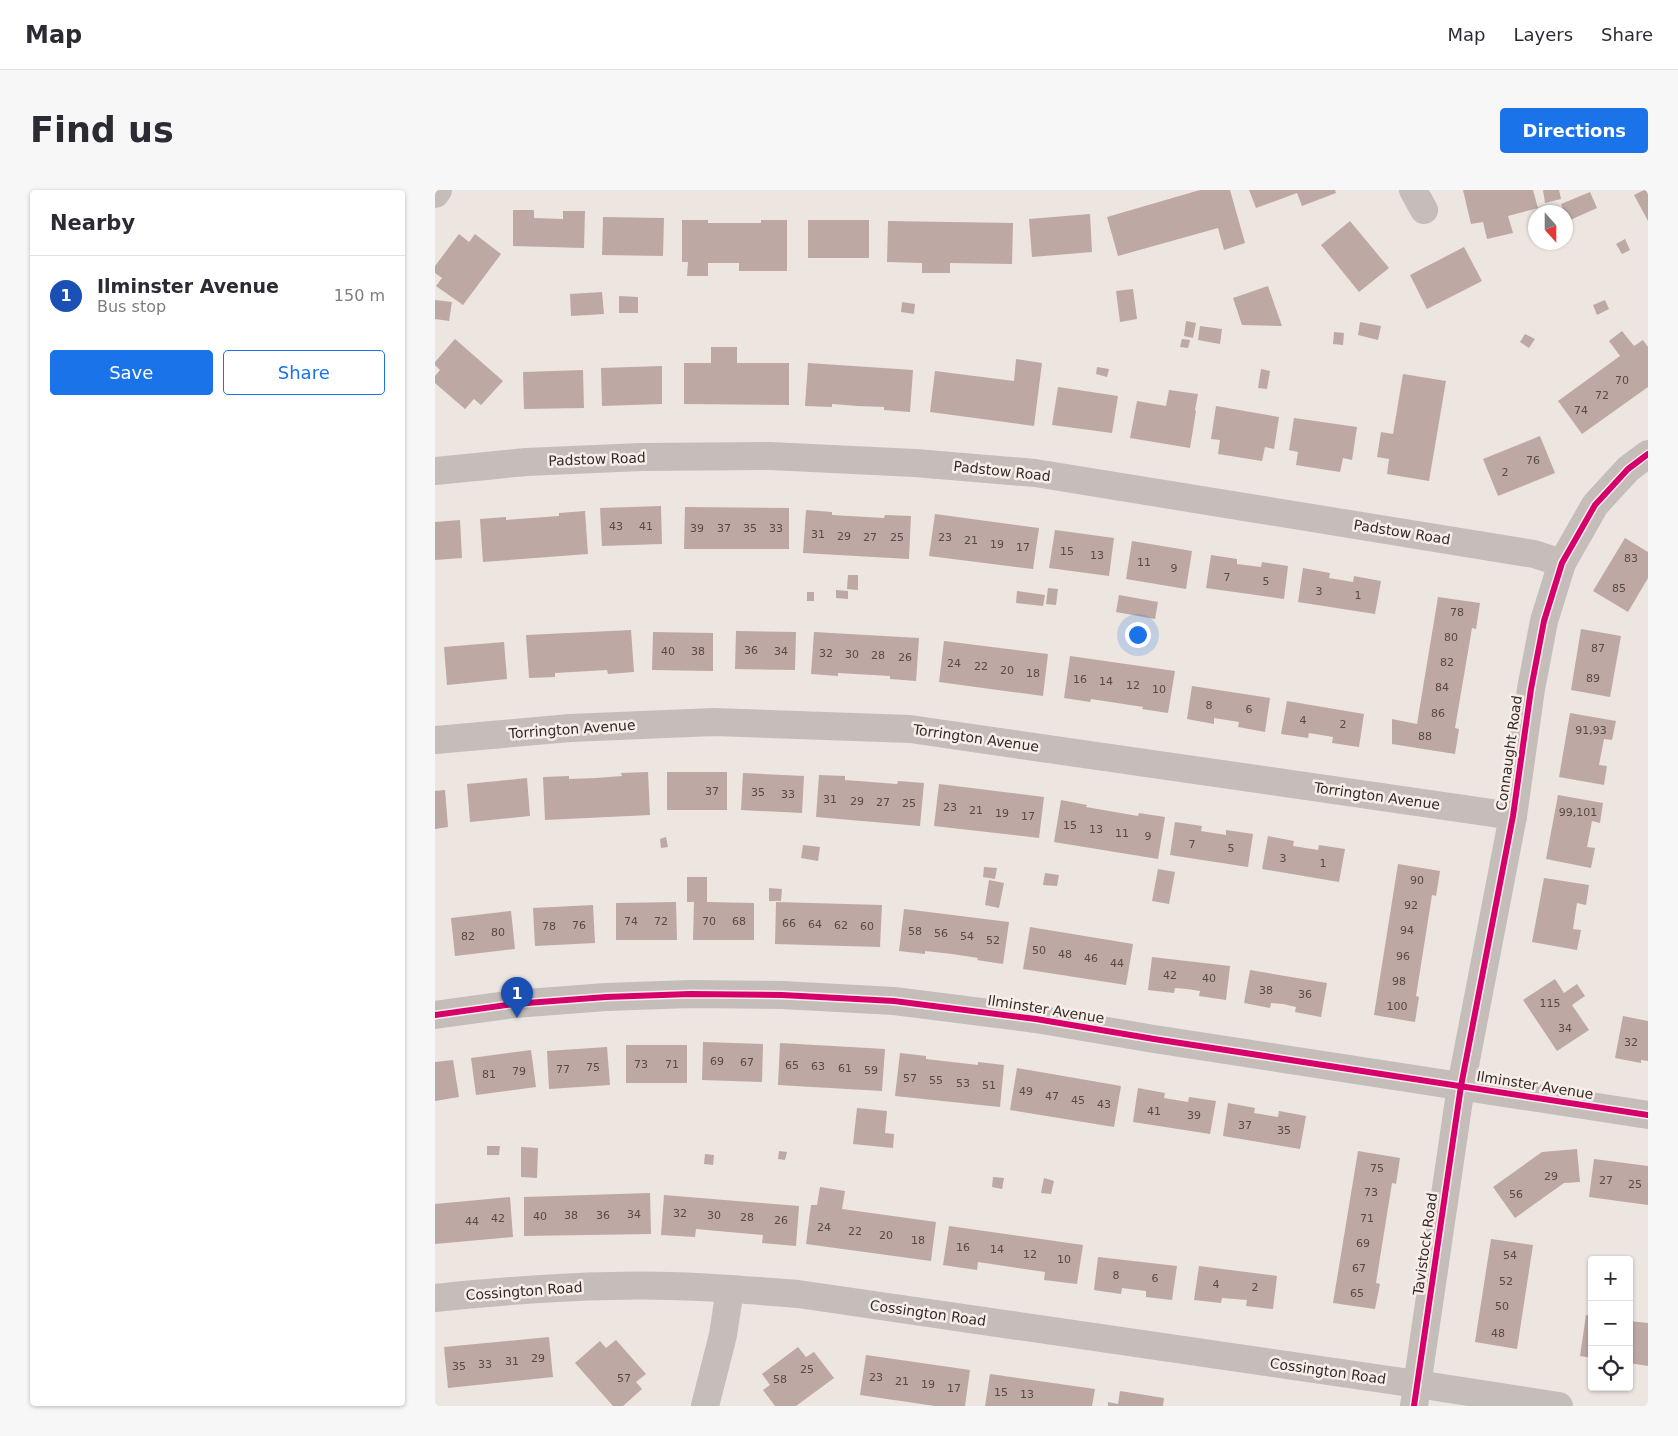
<!DOCTYPE html>
<meta charset="utf-8">
<style>
:root{--surface:#fff;--page:#f7f7f7;--text:#2b2b33;--muted:#7c7c81;--line:#e1e1e2;--accent:#1a73e8}
body{margin:0;font-family:"DejaVu Sans",sans-serif;background:var(--page);color:var(--text)}
.controls{position:absolute;right:15px;bottom:15px;display:grid;overflow:hidden;border-radius:5px;box-shadow:0 1px 4px #0004}
.controls button{width:45px;height:45px;display:grid;place-items:center;padding:0;border:0;border-bottom:1px solid var(--line);background:var(--surface);color:var(--text);font:25px sans-serif}
.compass{position:absolute;left:1093px;top:15px;width:45px;height:45px;border-radius:50%;background:var(--surface);box-shadow:0 1px 4px #0004;rotate:159deg}
.you{position:absolute;left:702px;top:444px;width:18px;height:18px;margin:-12px;border:4px solid #fff;border-radius:50%;background:#1a73e8;box-shadow:0 0 0 8px #1a73e833}
.badge{display:grid;place-items:center;width:32px;height:32px;border-radius:50%;background:var(--accent);color:#fff;font-size:16px;font-weight:700}
.pin{position:absolute;translate:-50% -41px;filter:drop-shadow(0 1px 2px #0008)}
.pin::after{content:'';position:absolute;top:26px;width:18px;height:15px;background:inherit;clip-path:polygon(0 0,100% 0,50% 100%)}
.list{margin:0;padding:0;list-style:none}
h2{display:flex;justify-content:space-between;align-items:center;height:65px;margin:0;padding:0 20px;font-size:21px}
h2 small{font-size:16px;font-weight:400;color:var(--muted)}
.list li{display:grid;grid-template-columns:32px 1fr auto;gap:15px;align-items:center;box-sizing:border-box;height:80px;padding:0 20px;border-top:1px solid var(--line)}
.list b{display:block;font-size:19px;white-space:nowrap}
.list p{margin:0;font-size:16px;white-space:nowrap;color:var(--muted)}
.list em{font-size:16px;font-style:normal;color:var(--muted)}
.actions{display:flex;gap:10px;padding:15px 20px}
.actions a{flex:1;padding:11px 0;border:1px solid var(--accent);border-radius:5px;text-align:center;font-size:18px;color:var(--accent)}
.actions .main{background:var(--accent);color:#fff}
.icon{flex:none;width:28px;height:28px;fill:none;stroke:currentColor;stroke-width:2;stroke-linecap:round;stroke-linejoin:round}
.map{position:relative;flex:none;width:1213px;height:1216px;overflow:hidden;border-radius:5px}
header{display:flex;align-items:center;gap:30px;box-sizing:border-box;height:70px;padding:0 25px;background:var(--surface);border-bottom:1px solid var(--line)}
header strong{font-size:24px}
nav{display:flex;gap:28px;margin-inline-start:auto;font-size:18px}
.intro{display:flex;align-items:center;justify-content:space-between;box-sizing:border-box;height:120px;padding:0 30px}
h1{margin:0;font-size:35px}
.button{padding:12px 22px;border-radius:5px;background:var(--accent);color:#fff;font-size:18px;font-weight:700}
main{display:flex;gap:30px;padding:0 30px}
aside{flex:1;background:var(--surface);border-radius:5px;box-shadow:0 1px 4px #0004}
.map>svg:first-child{display:block}
.building{fill:#bea8a3}
.lines{fill:none;stroke-linecap:round;stroke-linejoin:round}
.minor{stroke:#c4bdb9;stroke-width:28}
.cycleway-casing{stroke:#f8eee8;stroke-width:9}
.cycleway{stroke:#d6006c;stroke-width:6}
.labels{text-anchor:middle;dominant-baseline:central;stroke-width:5;stroke-linejoin:round;paint-order:stroke}
.number-label{font-size:11px;fill:#574a47}
.street-label{font-size:14px;fill:#352a28;stroke:#f8eee8}
</style>
<header>
<strong>Map</strong>
<nav><a>Map</a><a>Layers</a><a>Share</a></nav>
</header>
<div class="intro"><h1>Find us</h1><a class="button">Directions</a></div>
<main>
<aside>
<h2>Nearby<small></small></h2>
<ul class="list">
<li><span class="badge" style="background:#1a4fb4">1</span><div><b>Ilminster Avenue</b><p>Bus stop</p></div><em>150 m</em></li>
</ul>
<div class="actions"><a class="main">Save</a><a>Share</a></div>
</aside>
<div class="map">
<svg width="1213" height="1216" viewBox="0 0 1213 1216">
<rect width="100%" height="100%" fill="#ece5e0"/>
<g class="building">
<polygon points="765,0 795,0 810,53 789,60 783,38 683,66 672,27"/>
<polygon points="814,0 900,0 901,3 867,16 862,3 821,18"/>
<polygon points="1028,0 1098,0 1103,18 1073,26 1078,43 1052,49 1048,32 1036,34"/>
<polygon points="1108,0 1124,0 1126,9 1110,13"/>
<polygon points="1209,0 1213,0 1213,31 1199,5"/>
<polygon points="1155,2 1162,18 1133,31 1126,14"/>
<polygon points="78,20 99,20 99,28 128,29 128,21 150,21 149,58 78,56"/>
<polygon points="655,24 657,62 597,67 594,29"/>
<polygon points="168,27 229,28 228,66 167,65"/>
<polygon points="247,30 273,30 273,33 326,33 326,30 352,30 352,81 304,81 304,73 273,73 273,86 252,86 253,72 247,72"/>
<rect x="373" y="30" width="61" height="38"/>
<polygon points="453,31 578,33 577,74 515,73 515,83 487,83 487,73 452,72"/>
<polygon points="915,31 954,78 924,102 886,55"/>
<polygon points="24,44 34,52 40,44 66,64 28,115 1,96 7,88 0,83 0,76"/>
<polygon points="1190,49 1195,60 1187,64 1181,54"/>
<polygon points="1029,57 1047,91 992,119 975,85"/>
<polygon points="833,96 847,136 807,135 798,108"/>
<polygon points="698,99 702,129 685,132 681,101"/>
<polygon points="167,102 169,124 136,126 135,104"/>
<polygon points="184,106 203,107 203,123 184,123"/>
<polygon points="0,110 17,112 14,131 0,129"/>
<polygon points="1170,110 1174,119 1162,125 1158,115"/>
<polygon points="467,112 480,114 479,124 466,122"/>
<polygon points="751,131 761,133 758,148 749,146"/>
<polygon points="925,132 946,136 943,150 923,145"/>
<polygon points="765,136 787,139 785,154 763,150"/>
<polygon points="1187,141 1199,156 1208,150 1213,157 1213,197 1147,244 1123,211 1185,166 1174,151"/>
<polygon points="899,142 909,143 908,155 898,154"/>
<polygon points="1090,144 1100,149 1094,158 1085,152"/>
<polygon points="20,149 68,191 46,215 39,209 30,219 0,193 0,186 5,180 0,175 0,172"/>
<polygon points="747,149 755,150 753,158 745,157"/>
<polygon points="276,157 302,157 302,173 354,173 354,215 249,214 249,173 276,173"/>
<polygon points="581,169 607,173 599,236 495,222 500,181 579,191"/>
<polygon points="373,173 478,180 475,222 449,220 449,217 423,216 397,214 397,217 370,216"/>
<polygon points="227,176 227,214 167,216 166,178"/>
<polygon points="662,177 674,179 672,187 661,184"/>
<polygon points="826,179 835,181 832,199 823,198"/>
<polygon points="148,180 149,218 89,219 88,182"/>
<polygon points="968,184 1011,191 994,291 952,284 954,269 942,267 946,242 958,244"/>
<polygon points="623,197 683,206 677,243 617,235"/>
<polygon points="734,200 763,204 760,220 761,221 755,258 695,248 702,211 731,216"/>
<polygon points="781,216 844,227 839,259 830,257 827,271 783,264 785,250 776,249"/>
<polygon points="859,228 922,237 917,270 908,268 905,282 861,275 863,262 854,260"/>
<polygon points="1105,246 1120,283 1063,306 1048,269"/>
<polygon points="226,316 227,354 167,356 165,318"/>
<polygon points="250,317 354,318 354,359 249,359"/>
<polygon points="371,320 397,322 397,325 449,328 450,325 476,326 474,369 368,363"/>
<polygon points="150,321 153,364 48,372 45,329 71,327 71,330 124,326 124,323"/>
<polygon points="500,324 604,338 598,379 494,366"/>
<polygon points="25,330 27,368 0,370 0,332"/>
<polygon points="620,340 679,348 674,386 614,378"/>
<polygon points="1190,348 1213,362 1213,388 1193,422 1158,401"/>
<polygon points="697,351 757,361 751,399 691,389"/>
<polygon points="776,365 802,369 802,374 826,377 827,372 853,376 849,409 771,398"/>
<polygon points="868,378 895,383 894,388 918,392 919,386 946,391 940,424 863,412"/>
<polygon points="413,385 423,385 423,400 412,399"/>
<polygon points="613,398 623,399 621,415 611,414"/>
<polygon points="401,400 413,401 413,409 401,408"/>
<polygon points="582,401 610,405 608,416 581,413"/>
<rect x="372" y="402" width="7" height="9"/>
<polygon points="684,405 723,412 720,429 681,422"/>
<polygon points="1003,407 1045,413 1041,439 1037,438 1020,538 1024,539 1020,564 957,554 957,529 982,534"/>
<polygon points="1146,439 1186,446 1175,507 1136,500"/>
<polygon points="196,440 199,482 173,484 172,480 120,483 120,487 94,488 91,445"/>
<polygon points="301,441 361,442 360,480 300,479"/>
<polygon points="218,442 278,443 278,481 217,480"/>
<polygon points="379,442 484,448 481,491 455,489 455,486 403,483 403,486 376,484"/>
<polygon points="509,451 613,464 608,506 504,492"/>
<polygon points="69,452 72,489 12,495 9,457"/>
<polygon points="635,466 740,481 733,523 707,519 708,517 656,509 655,512 629,508"/>
<polygon points="757,496 835,508 830,542 803,537 804,532 779,528 779,534 752,529"/>
<polygon points="852,511 929,524 924,557 897,553 898,547 874,543 873,548 846,544"/>
<polygon points="1135,523 1181,531 1177,550 1169,549 1164,575 1172,576 1169,595 1124,587"/>
<polygon points="213,582 215,625 110,630 108,587 134,586 134,589 161,588 187,586 186,583"/>
<rect x="232" y="582" width="60" height="38"/>
<polygon points="308,583 369,586 367,623 306,620"/>
<polygon points="384,585 410,586 410,590 462,594 463,591 489,593 485,636 381,627"/>
<polygon points="92,588 95,626 35,632 32,594"/>
<polygon points="504,594 609,607 604,648 499,636"/>
<polygon points="10,600 13,637 0,639 0,601"/>
<polygon points="1123,605 1168,613 1165,633 1157,631 1152,657 1160,658 1156,678 1111,669"/>
<polygon points="626,610 652,615 651,617 703,626 704,623 730,627 723,669 619,652"/>
<polygon points="740,632 767,636 766,641 791,645 791,640 818,644 813,677 735,665"/>
<polygon points="833,646 859,651 858,656 883,660 884,655 910,659 904,692 827,679"/>
<polygon points="231,647 233,657 226,658 225,649"/>
<polygon points="368,655 385,657 383,671 366,668"/>
<polygon points="963,674 1005,681 1001,706 997,705 985,781 981,806 984,807 980,832 939,825"/>
<polygon points="549,677 562,678 560,689 548,687"/>
<polygon points="723,679 740,682 734,714 717,711"/>
<polygon points="610,683 624,685 622,696 608,695"/>
<polygon points="252,687 272,687 272,712 319,713 319,750 258,750 259,712 252,712"/>
<polygon points="1109,688 1154,695 1151,715 1142,713 1138,739 1146,740 1142,760 1097,752"/>
<polygon points="554,690 569,693 564,718 550,715"/>
<polygon points="334,698 347,699 346,711 334,711"/>
<polygon points="241,712 242,750 181,750 181,713"/>
<polygon points="341,712 447,715 445,757 340,754"/>
<polygon points="158,715 160,753 100,756 98,718"/>
<polygon points="469,719 574,732 568,774 542,770 543,768 517,764 490,761 490,764 464,761"/>
<polygon points="76,721 80,759 20,766 16,728"/>
<polygon points="595,737 698,754 691,795 588,779"/>
<polygon points="717,767 795,776 791,810 764,806 765,801 752,799 740,798 739,803 713,800"/>
<polygon points="815,780 892,793 886,827 860,822 861,817 848,814 836,813 835,818 809,813"/>
<polygon points="1120,789 1129,803 1142,794 1150,806 1137,815 1154,840 1122,861 1088,810"/>
<polygon points="1188,826 1213,831 1213,871 1206,870 1206,873 1180,868"/>
<polygon points="268,852 328,854 327,892 267,890"/>
<polygon points="345,853 450,859 447,901 343,895"/>
<rect x="191" y="855" width="61" height="38"/>
<polygon points="172,857 175,895 114,899 112,861"/>
<polygon points="96,860 101,897 41,905 36,868"/>
<polygon points="465,863 491,866 491,869 543,875 543,872 569,875 565,917 460,906"/>
<polygon points="18,870 24,907 0,911 0,872"/>
<polygon points="582,878 686,896 679,937 575,920"/>
<polygon points="703,898 730,903 729,908 753,912 754,907 781,911 775,944 698,932"/>
<polygon points="793,913 820,918 819,923 843,927 844,921 871,926 865,959 788,946"/>
<polygon points="422,918 452,921 450,943 459,944 458,958 418,954"/>
<polygon points="52,956 65,956 64,965 52,965"/>
<polygon points="86,957 103,958 102,988 86,987"/>
<polygon points="1142,959 1145,992 1129,993 1080,1028 1058,997 1107,962"/>
<polygon points="344,961 352,962 350,970 343,969"/>
<polygon points="923,961 965,968 961,994 957,993 941,1093 945,1094 940,1119 898,1113"/>
<polygon points="270,964 279,965 278,975 269,974"/>
<polygon points="1159,969 1213,976 1213,1015 1154,1007"/>
<polygon points="558,987 569,988 567,999 557,997"/>
<polygon points="609,988 619,991 616,1004 606,1003"/>
<polygon points="385,997 410,1001 407,1019 501,1032 496,1071 371,1054 376,1015 382,1015"/>
<polygon points="215,1003 216,1044 89,1046 89,1007"/>
<polygon points="229,1005 364,1016 361,1056 327,1053 328,1045 294,1042 261,1039 260,1047 226,1045"/>
<polygon points="75,1007 78,1047 0,1054 0,1014"/>
<polygon points="514,1036 648,1055 642,1094 609,1090 610,1082 543,1072 542,1080 508,1075"/>
<polygon points="1056,1049 1098,1055 1082,1159 1040,1152"/>
<polygon points="663,1067 742,1076 737,1110 711,1107 711,1101 687,1098 686,1104 659,1100"/>
<polygon points="764,1076 842,1086 838,1119 811,1116 812,1110 787,1108 786,1113 759,1110"/>
<polygon points="1151,1125 1157,1126 1157,1168 1145,1166"/>
<polygon points="1194,1131 1213,1133 1213,1176 1194,1173"/>
<polygon points="114,1147 118,1187 13,1198 9,1157"/>
<polygon points="181,1150 211,1184 201,1192 207,1199 188,1216 178,1216 140,1173 165,1151 171,1158"/>
<polygon points="363,1157 371,1167 379,1162 399,1188 361,1216 340,1216 328,1200 335,1195 327,1184"/>
<polygon points="431,1165 535,1180 530,1216 500,1216 425,1205"/>
<polygon points="555,1184 660,1199 657,1216 550,1216"/>
<polygon points="685,1201 729,1208 728,1216 673,1216 673,1212 683,1214"/>
</g>
<g class="lines">
<g class="minor">
<polyline points="978,0 989,20"/>
<polyline points="0,4 3,0"/>
<polyline points="0,281 91,272 206,267 335,266 480,273 600,283 1099,364 1127,373"/>
<polyline points="0,550 135,538 279,532 475,539 1078,626"/>
<polyline points="0,825 79,814 171,807 255,804 347,805 459,811 601,829 719,849 1213,925"/>
<path d="M 0,1108 C 58,1102 117,1097 176,1096 C 238,1094 301,1099 363,1104 L 982,1194 L 1124,1216"/>
<polyline points="270,1216 288,1145 295,1099"/>
<polyline points="979,1216 1026,896 1078,626 1096,499 1109,431 1127,373 1160,315 1193,279 1213,264"/>
</g>
<defs>
<g id="cycleway">
<polyline points="0,825 79,814 171,807 255,804 347,805 459,811 601,829 719,849 1213,925"/>
<polyline points="979,1216 1026,896 1078,626 1096,499 1109,431 1127,373 1160,315 1193,279 1213,264"/>
</g>
</defs>
<use href="#cycleway" class="cycleway-casing"/>
<use href="#cycleway" class="cycleway"/>
</g>
<g class="labels">
<g class="number-label">
<text x="1187" y="190">70</text>
<text x="1167" y="205">72</text>
<text x="1146" y="220">74</text>
<text x="1098" y="270">76</text>
<text x="1070" y="282">2</text>
<text x="181" y="336">43</text>
<text x="211" y="336">41</text>
<text x="262" y="338">39</text>
<text x="289" y="338">37</text>
<text x="315" y="338">35</text>
<text x="341" y="338">33</text>
<text x="383" y="344">31</text>
<text x="409" y="346">29</text>
<text x="435" y="347">27</text>
<text x="462" y="347">25</text>
<text x="510" y="347">23</text>
<text x="536" y="350">21</text>
<text x="562" y="354">19</text>
<text x="588" y="357">17</text>
<text x="632" y="361">15</text>
<text x="662" y="365">13</text>
<text x="1196" y="368">83</text>
<text x="709" y="372">11</text>
<text x="739" y="378">9</text>
<text x="792" y="387">7</text>
<text x="831" y="391">5</text>
<text x="1184" y="398">85</text>
<text x="884" y="401">3</text>
<text x="923" y="405">1</text>
<text x="1022" y="422">78</text>
<text x="1016" y="447">80</text>
<text x="1163" y="458">87</text>
<text x="316" y="460">36</text>
<text x="233" y="461">40</text>
<text x="263" y="461">38</text>
<text x="346" y="461">34</text>
<text x="391" y="463">32</text>
<text x="417" y="464">30</text>
<text x="443" y="465">28</text>
<text x="470" y="467">26</text>
<text x="1012" y="472">82</text>
<text x="519" y="473">24</text>
<text x="546" y="476">22</text>
<text x="572" y="480">20</text>
<text x="598" y="483">18</text>
<text x="1158" y="488">89</text>
<text x="645" y="489">16</text>
<text x="671" y="491">14</text>
<text x="698" y="495">12</text>
<text x="1007" y="497">84</text>
<text x="724" y="499">10</text>
<text x="774" y="515">8</text>
<text x="814" y="519">6</text>
<text x="1003" y="523">86</text>
<text x="868" y="530">4</text>
<text x="908" y="534">2</text>
<text x="1156" y="540">91,93</text>
<text x="990" y="546">88</text>
<text x="277" y="601">37</text>
<text x="323" y="602">35</text>
<text x="353" y="604">33</text>
<text x="395" y="609">31</text>
<text x="422" y="611">29</text>
<text x="448" y="612">27</text>
<text x="474" y="613">25</text>
<text x="515" y="617">23</text>
<text x="541" y="620">21</text>
<text x="1143" y="622">99,101</text>
<text x="567" y="623">19</text>
<text x="593" y="626">17</text>
<text x="635" y="635">15</text>
<text x="661" y="639">13</text>
<text x="687" y="643">11</text>
<text x="713" y="646">9</text>
<text x="757" y="654">7</text>
<text x="796" y="658">5</text>
<text x="848" y="668">3</text>
<text x="888" y="673">1</text>
<text x="982" y="690">90</text>
<text x="976" y="715">92</text>
<text x="196" y="731">74</text>
<text x="226" y="731">72</text>
<text x="274" y="731">70</text>
<text x="304" y="731">68</text>
<text x="354" y="733">66</text>
<text x="380" y="734">64</text>
<text x="144" y="735">76</text>
<text x="406" y="735">62</text>
<text x="114" y="736">78</text>
<text x="432" y="736">60</text>
<text x="972" y="740">94</text>
<text x="480" y="741">58</text>
<text x="63" y="742">80</text>
<text x="506" y="743">56</text>
<text x="33" y="746">82</text>
<text x="532" y="746">54</text>
<text x="558" y="750">52</text>
<text x="604" y="760">50</text>
<text x="630" y="764">48</text>
<text x="968" y="766">96</text>
<text x="656" y="768">46</text>
<text x="682" y="773">44</text>
<text x="735" y="785">42</text>
<text x="774" y="788">40</text>
<text x="964" y="791">98</text>
<text x="831" y="800">38</text>
<text x="870" y="804">36</text>
<text x="1115" y="813">115</text>
<text x="962" y="816">100</text>
<text x="1130" y="838">34</text>
<text x="1196" y="852">32</text>
<text x="282" y="871">69</text>
<text x="312" y="872">67</text>
<text x="206" y="874">73</text>
<text x="237" y="874">71</text>
<text x="357" y="875">65</text>
<text x="383" y="876">63</text>
<text x="158" y="877">75</text>
<text x="410" y="878">61</text>
<text x="128" y="879">77</text>
<text x="436" y="880">59</text>
<text x="84" y="881">79</text>
<text x="54" y="884">81</text>
<text x="475" y="888">57</text>
<text x="501" y="890">55</text>
<text x="528" y="893">53</text>
<text x="554" y="895">51</text>
<text x="591" y="901">49</text>
<text x="617" y="906">47</text>
<text x="643" y="910">45</text>
<text x="669" y="914">43</text>
<text x="719" y="921">41</text>
<text x="759" y="925">39</text>
<text x="810" y="935">37</text>
<text x="849" y="940">35</text>
<text x="942" y="978">75</text>
<text x="1116" y="986">29</text>
<text x="1171" y="990">27</text>
<text x="1200" y="994">25</text>
<text x="936" y="1002">73</text>
<text x="1081" y="1004">56</text>
<text x="245" y="1023">32</text>
<text x="199" y="1024">34</text>
<text x="136" y="1025">38</text>
<text x="168" y="1025">36</text>
<text x="279" y="1025">30</text>
<text x="105" y="1026">40</text>
<text x="312" y="1027">28</text>
<text x="63" y="1028">42</text>
<text x="932" y="1028">71</text>
<text x="346" y="1030">26</text>
<text x="37" y="1031">44</text>
<text x="389" y="1037">24</text>
<text x="420" y="1041">22</text>
<text x="451" y="1045">20</text>
<text x="483" y="1050">18</text>
<text x="928" y="1053">69</text>
<text x="528" y="1057">16</text>
<text x="562" y="1059">14</text>
<text x="595" y="1064">12</text>
<text x="1075" y="1065">54</text>
<text x="629" y="1069">10</text>
<text x="924" y="1078">67</text>
<text x="681" y="1085">8</text>
<text x="720" y="1088">6</text>
<text x="1071" y="1091">52</text>
<text x="781" y="1094">4</text>
<text x="820" y="1097">2</text>
<text x="922" y="1103">65</text>
<text x="1067" y="1116">50</text>
<text x="1063" y="1143">48</text>
<text x="103" y="1168">29</text>
<text x="77" y="1171">31</text>
<text x="50" y="1174">33</text>
<text x="24" y="1176">35</text>
<text x="372" y="1179">25</text>
<text x="441" y="1187">23</text>
<text x="189" y="1188">57</text>
<text x="345" y="1189">58</text>
<text x="467" y="1191">21</text>
<text x="493" y="1194">19</text>
<text x="519" y="1198">17</text>
<text x="566" y="1202">15</text>
<text x="592" y="1204">13</text>
</g>
<g class="street-label">
<text transform="translate(162 269) rotate(-2)">Padstow Road</text>
<text transform="translate(567 281) rotate(6)">Padstow Road</text>
<text transform="translate(967 342) rotate(9)">Padstow Road</text>
<text transform="translate(137 539) rotate(-4)">Torrington Avenue</text>
<text transform="translate(541 548) rotate(8)">Torrington Avenue</text>
<text transform="translate(1074 563) rotate(-82)">Connaught Road</text>
<text transform="translate(942 606) rotate(8)">Torrington Avenue</text>
<text transform="translate(611 819) rotate(9)">Ilminster Avenue</text>
<text transform="translate(1100 895) rotate(9)">Ilminster Avenue</text>
<text transform="translate(990 1054) rotate(-82)">Tavistock Road</text>
<text transform="translate(89 1101) rotate(-4)">Cossington Road</text>
<text transform="translate(493 1123) rotate(8)">Cossington Road</text>
<text transform="translate(893 1181) rotate(8)">Cossington Road</text>
</g>
</g>
</svg>
<div class="controls">
<button>+</button>
<button>−</button>
<button><svg class="icon" aria-label="locate" viewBox="0 0 24 24"><circle cx="12" cy="12" r="6"/><path d="M12 2v4M12 18v4M2 12h4M18 12h4"/></svg></button>
</div>
<svg class="compass" viewBox="-18 -18 36 36"><path d="M0-13l5 13h-10z" fill="#e53935"/><path d="M0 13l5-13h-10z" fill="#7c7c81"/></svg>
<div class="you"></div>
<div class="pin badge" style="left:82px;top:828px;background:#1a4fb4">1</div>
</div>
</main>
